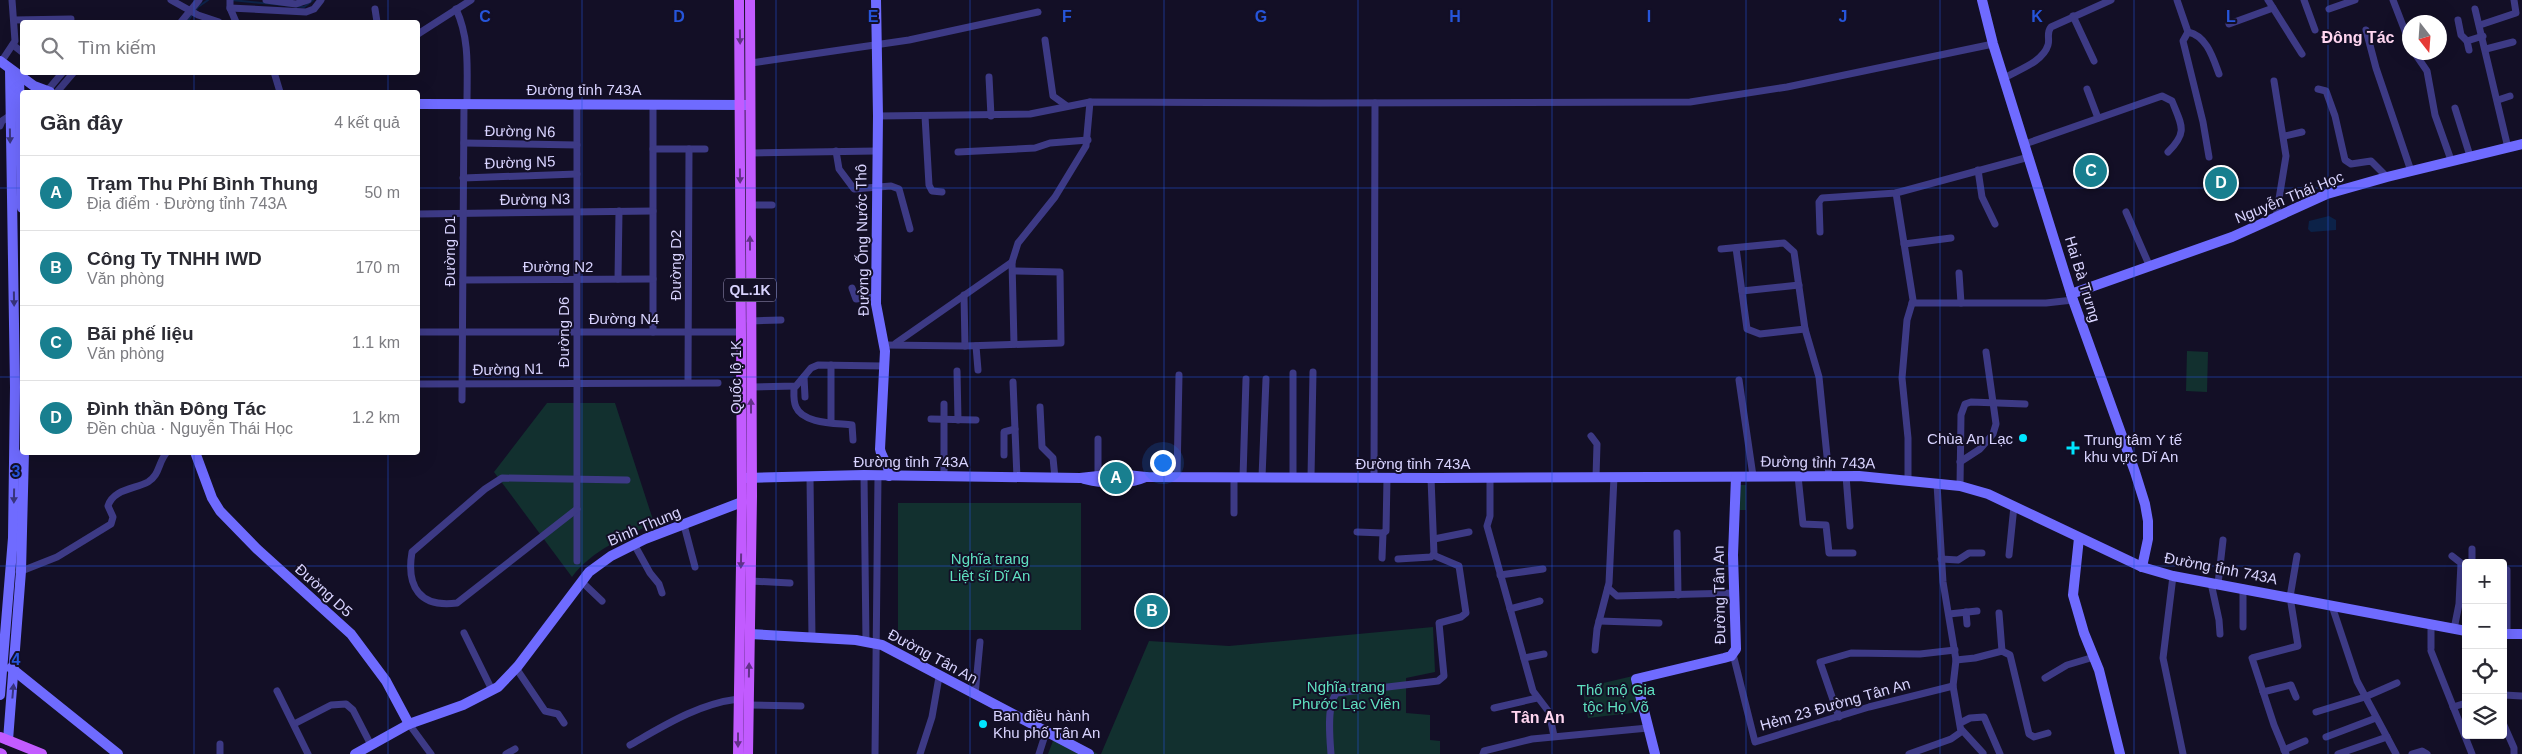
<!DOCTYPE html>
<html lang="vi">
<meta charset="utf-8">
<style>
:root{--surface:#fff;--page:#f2f2f3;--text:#2b2b33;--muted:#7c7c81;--line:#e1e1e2;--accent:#187f8f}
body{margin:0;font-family:Arial,sans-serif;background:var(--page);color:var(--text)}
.controls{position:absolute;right:15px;bottom:15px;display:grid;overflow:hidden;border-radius:5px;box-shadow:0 5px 20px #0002}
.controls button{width:45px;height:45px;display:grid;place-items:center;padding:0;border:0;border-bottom:1px solid var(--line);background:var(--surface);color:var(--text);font:25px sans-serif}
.compass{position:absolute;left:2402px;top:15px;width:45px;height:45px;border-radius:50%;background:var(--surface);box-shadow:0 5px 20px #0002;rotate:163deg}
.you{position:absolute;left:1162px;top:462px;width:18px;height:18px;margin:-12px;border:4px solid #fff;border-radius:50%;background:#1a73e8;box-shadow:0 0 0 8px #1a73e833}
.badge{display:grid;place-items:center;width:32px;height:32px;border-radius:50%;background:var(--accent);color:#fff;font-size:16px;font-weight:700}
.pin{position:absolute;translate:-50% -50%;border:2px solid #fff;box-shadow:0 1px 5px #0006}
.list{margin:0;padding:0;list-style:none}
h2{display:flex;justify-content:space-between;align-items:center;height:65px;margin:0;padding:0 20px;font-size:21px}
h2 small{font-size:16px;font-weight:400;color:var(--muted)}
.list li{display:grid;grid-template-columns:32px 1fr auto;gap:15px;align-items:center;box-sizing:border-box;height:75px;padding:0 20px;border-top:1px solid var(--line)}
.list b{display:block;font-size:19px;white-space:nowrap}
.list p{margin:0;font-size:16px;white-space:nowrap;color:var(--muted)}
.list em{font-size:16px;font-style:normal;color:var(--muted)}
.icon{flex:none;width:28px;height:28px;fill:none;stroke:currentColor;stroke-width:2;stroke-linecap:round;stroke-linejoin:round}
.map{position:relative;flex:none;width:2522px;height:754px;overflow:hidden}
.search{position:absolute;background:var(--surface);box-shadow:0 5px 20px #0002;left:20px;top:20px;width:400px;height:55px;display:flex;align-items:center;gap:12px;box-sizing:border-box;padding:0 18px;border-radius:5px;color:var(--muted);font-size:19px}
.panel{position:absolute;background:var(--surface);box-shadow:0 5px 20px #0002;left:20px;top:90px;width:400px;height:365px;border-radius:5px}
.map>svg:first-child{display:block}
.green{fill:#12302f}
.water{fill:#0c2248}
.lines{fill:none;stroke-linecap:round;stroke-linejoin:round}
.stream{stroke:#0c2248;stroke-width:2}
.street{stroke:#3d3a85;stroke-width:7}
.secondary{stroke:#6f6bff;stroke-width:10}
.primary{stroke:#c25bff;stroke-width:10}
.oneway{fill:#623188}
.oneway2{fill:#38347d}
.grid{fill:none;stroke:#2655da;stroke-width:1;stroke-opacity:0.55}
.poi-dot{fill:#00e5ff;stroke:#130f26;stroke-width:2}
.labels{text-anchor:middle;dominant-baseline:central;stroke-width:4;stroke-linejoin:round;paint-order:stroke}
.shield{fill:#130f26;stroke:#9e99be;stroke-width:1}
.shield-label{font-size:14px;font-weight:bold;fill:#d9d4ff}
.street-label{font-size:15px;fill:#d9d4ff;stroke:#130f26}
.poi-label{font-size:15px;fill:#d9d4ff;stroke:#130f26;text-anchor:start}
.park-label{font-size:15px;fill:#5fe0c0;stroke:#130f26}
.neighbourhood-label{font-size:16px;font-weight:bold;fill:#ffd6f0;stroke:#130f26}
.grid-label{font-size:16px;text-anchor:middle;font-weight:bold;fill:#2655da;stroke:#130f26;stroke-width:4;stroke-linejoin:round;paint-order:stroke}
</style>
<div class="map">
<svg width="2522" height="754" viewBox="0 0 2522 754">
<rect width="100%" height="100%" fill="#130f26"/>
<g class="green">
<polygon points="2187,351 2208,352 2207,392 2186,391"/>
<path d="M 547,403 L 615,403 L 654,523 C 625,537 592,550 572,577 L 494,472 Z"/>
<rect x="1738" y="485" width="8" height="25"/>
<rect x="898" y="503" width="183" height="127"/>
<polygon points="1433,627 1435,672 1406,678 1406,713 1430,715 1430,740 1440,741 1440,754 1101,754 1149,641 1229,646"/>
<polygon points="1633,676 1640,712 1588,718 1582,688"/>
<polygon points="1056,733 1098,754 1048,754"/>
</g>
<polygon class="water" points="2329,216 2336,220 2336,230 2311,232 2308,229 2309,221"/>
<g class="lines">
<g class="stream">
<polyline points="231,0 304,7 313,0"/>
<polyline points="187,22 198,7 208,0"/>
</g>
<g class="street">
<polyline points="171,0 198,15 219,22"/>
<polyline points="230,0 230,8 236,22"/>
<polyline points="266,0 296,4 308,0"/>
<path d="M 2177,0 L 2188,32 C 2207,36 2213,58 2219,74"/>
<polyline points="2268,0 2302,54"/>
<polyline points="2304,0 2315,30"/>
<polyline points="2393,0 2410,44"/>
<polyline points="230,8 306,12 314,9 321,0"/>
<polyline points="375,9 377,22"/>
<path d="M 456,9 C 470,39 467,70 467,103"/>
<polyline points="2329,9 2355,0"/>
<polyline points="2475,9 2508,148"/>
<polyline points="2073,16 2094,61"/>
<polyline points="14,20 71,19"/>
<polyline points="2458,20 2461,35 2467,41"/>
<polyline points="181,22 199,0"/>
<polyline points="2229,24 2273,8"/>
<polyline points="2480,25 2516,13 2514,0"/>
<polyline points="2366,30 2376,68 2411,171"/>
<polyline points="2188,32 2183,41 2203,122 2209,157"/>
<polyline points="418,34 471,0"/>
<polyline points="1045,40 1053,96 1067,106"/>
<polyline points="13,45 22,52"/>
<polyline points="2486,49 2513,42"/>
<polyline points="2469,50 2467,41 2483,36"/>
<polyline points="2414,52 2427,71 2435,115 2451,160"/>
<polyline points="1,62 15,41 12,0"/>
<polyline points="751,63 909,40 1038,12"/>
<polyline points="274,72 280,92"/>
<polyline points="989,77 991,116"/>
<path d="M 2004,78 C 2018,70 2043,62 2048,45 C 2050,39 2046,33 2051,27 L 2111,0"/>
<polyline points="2274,81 2286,156 2276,217"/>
<polyline points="2087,89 2098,118"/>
<polyline points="2318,89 2326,91 2335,116 2345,160 2351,164 2371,161 2387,177"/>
<polyline points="47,91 63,72"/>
<polyline points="57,92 74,72"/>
<polyline points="2498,100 2510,96"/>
<polyline points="577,104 577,561"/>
<polyline points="653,104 653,332"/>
<polyline points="2455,108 2470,156"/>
<polyline points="878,116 1030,114 1090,102 1319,103 1690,102 1787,87 1993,44"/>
<polyline points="925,116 929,185 932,191 942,192"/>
<polyline points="0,126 2,121 14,113"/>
<polyline points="2285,136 2302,132"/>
<polyline points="464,143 577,145"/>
<path d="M 2025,144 L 2162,96 L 2172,101 C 2182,126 2188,132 2168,152"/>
<polyline points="653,149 705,149"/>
<polyline points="836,151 839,169 854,189 891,186 899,189 910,229"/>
<polyline points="958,152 1035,148 1050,143 1088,140"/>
<polyline points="751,153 876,151"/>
<polyline points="1978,170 1982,197 1995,224"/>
<polyline points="463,178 577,174"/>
<polyline points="1896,193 1913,300 1907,320 1902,378 1908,438 1908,481"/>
<polyline points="750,205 772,205"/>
<polyline points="2126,212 2150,267"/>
<polyline points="418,214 653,211"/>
<polyline points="1820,232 1819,202 1822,198 1896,193 2029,157"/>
<polyline points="1904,244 1951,238"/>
<polyline points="1736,248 1747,329 1760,334 1805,329"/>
<polyline points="1721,249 1784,243 1794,252 1805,329 1819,377 1829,476"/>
<polyline points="1959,273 1961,303"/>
<polyline points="618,279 619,211"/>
<polyline points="463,280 653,279"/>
<polyline points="852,288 856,299 876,297"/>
<polyline points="1742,291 1799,285"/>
<polyline points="964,295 965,346"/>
<polyline points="1912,303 2046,303 2073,300"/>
<polyline points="750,321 781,320"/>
<polyline points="418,332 741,332"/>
<polyline points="896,343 1012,262"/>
<polyline points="1014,344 1012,262 1018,243 1055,197 1086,146 1090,102"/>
<polyline points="884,345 965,346 1061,343 1060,272 1013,271"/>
<polyline points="976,346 978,370"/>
<polyline points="957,371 958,420"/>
<polyline points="804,377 805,397"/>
<polyline points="1739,380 1753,476"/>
<polyline points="688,381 689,149"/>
<polyline points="1013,382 1017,478"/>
<polyline points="418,384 718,383"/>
<polyline points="751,387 796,386 811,368 818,365 883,366"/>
<path d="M 794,387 C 794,393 793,401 796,407 C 803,424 837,423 852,425 L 853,440"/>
<polyline points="462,400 464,103"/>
<polyline points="944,404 944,476"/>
<polyline points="1040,407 1042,447 1053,458 1055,478"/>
<polyline points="931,419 976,420"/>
<polyline points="831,422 831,365"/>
<polyline points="1591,436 1597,444 1596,477"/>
<polyline points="1004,455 1004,432 1015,429"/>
<polyline points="1960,462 1980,449 1993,434 1996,424 1986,352"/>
<polyline points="864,475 866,641"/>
<polyline points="1098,475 1098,439"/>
<polyline points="1798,476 1803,524 1826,525 1829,553 1853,553"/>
<polyline points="1846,476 1850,526"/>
<polyline points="810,477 812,638"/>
<polyline points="1177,477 1179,375"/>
<polyline points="1243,477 1246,379"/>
<polyline points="1262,477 1266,379"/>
<polyline points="1293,477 1293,373"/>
<polyline points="1311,477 1313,372"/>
<polyline points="1374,477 1375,103"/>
<polyline points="1490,478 1490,516 1487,526 1533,691 1549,712 1554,736"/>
<polyline points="1937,484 1943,582 1956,660 1975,658 2002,651 2010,655 2029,734 2034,737 2048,733"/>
<polyline points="1960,486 1961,415 1965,404 1971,402 2025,404"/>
<path d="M 577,509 L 457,603 C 420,608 406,587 412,552 L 485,489 L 502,478 L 627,480"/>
<polyline points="1234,513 1234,477"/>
<polyline points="684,525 695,567"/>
<polyline points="1357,532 1383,533 1386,531 1387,478"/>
<polyline points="1677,533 1678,595"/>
<polyline points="1434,539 1469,532"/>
<polyline points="634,544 650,573 659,584 662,593"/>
<polyline points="2009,555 2014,506"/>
<polyline points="2452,556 2461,563 2459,604 2454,629"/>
<polyline points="1382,558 1383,533"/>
<polyline points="1398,559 1431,557 1434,554 1431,478"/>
<polyline points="1941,559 1958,560 1969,553 1982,553"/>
<polyline points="2472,563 2472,549"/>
<path d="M 19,572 L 57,557 L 111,524 L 113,517 L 108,506 C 113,489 135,489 148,482 C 160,475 158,462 167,452"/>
<polyline points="1500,575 1543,569"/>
<polyline points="2173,576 2163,658 2183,754"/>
<polyline points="751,581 790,583"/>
<polyline points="582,582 602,601"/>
<polyline points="2211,583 2219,620 2220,634"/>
<polyline points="2218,584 2223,540"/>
<polyline points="1608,588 1617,596 1735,593"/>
<polyline points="2243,588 2243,627"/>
<polyline points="2332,606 2357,681 2396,754"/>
<polyline points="1510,609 1540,601"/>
<polyline points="1966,612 1967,624"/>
<polyline points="1999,613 2002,651"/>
<polyline points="1949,614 1977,611"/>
<polyline points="1599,621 1659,623"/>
<polyline points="2431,625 2431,648"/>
<polyline points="464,633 492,690"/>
<polyline points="2507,634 2507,570"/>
<polyline points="1595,650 1597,629 1609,583 1614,477"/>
<polyline points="2431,651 2472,754"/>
<polyline points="1733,654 1755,742 1869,707 1953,686"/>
<polyline points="1524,658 1544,654"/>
<polyline points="516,668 545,711 558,714 564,723"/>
<polyline points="2045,678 2067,665 2094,657"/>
<polyline points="277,691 308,754"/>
<polyline points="2263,692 2291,685 2296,697"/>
<polyline points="975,695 980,642"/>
<polyline points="2504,695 2522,696"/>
<polyline points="748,705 801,706"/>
<polyline points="2453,707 2466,703"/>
<polyline points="1494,708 1537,698"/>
<polyline points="2316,712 2365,697 2397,683"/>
<polyline points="1839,717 1820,662 1851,653 1920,654 1955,650"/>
<polyline points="1960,723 1970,718 1984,717 2000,754"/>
<polyline points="2503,723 2514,748 2514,754"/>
<polyline points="294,724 331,705 346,704 353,710 371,745"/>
<polyline points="409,724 431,754"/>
<polyline points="1961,729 1983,753"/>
<polyline points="2326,737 2376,718"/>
<path d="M 630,745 C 665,725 698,704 738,699"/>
<polyline points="2284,750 2305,741"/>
<polyline points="220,754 220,744"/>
<polyline points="506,754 515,749"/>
<polyline points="875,754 878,476"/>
<polyline points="920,754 932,717 939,677"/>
<polyline points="1039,754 1046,732"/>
<path d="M 1331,754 C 1330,740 1326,703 1337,693 L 1438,681 L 1444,676 L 1439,623 L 1461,617 L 1466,613 L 1459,566 L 1433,555"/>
<polyline points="1483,754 1484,751 1532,739 1648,728"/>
<polyline points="1909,754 1951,739 1961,732 1953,686 1956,660"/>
<polyline points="2286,754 2274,725 2252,658 2298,646 2290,597 2297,556"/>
<polyline points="2338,754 2387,737"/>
<polyline points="2412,754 2422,751 2427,754"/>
</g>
<g class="secondary">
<path d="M 876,0 L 878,116 L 876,304 L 885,351 L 880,449 C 882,460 890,464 889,476"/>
<polyline points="1982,0 1993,44 2073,300 2135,472 2145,504 2148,521 2148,539 2142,567"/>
<polyline points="0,61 34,86 50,92"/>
<polyline points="19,76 22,208"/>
<polyline points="418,104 750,105"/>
<polyline points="2071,294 2232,237 2327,194 2387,177 2522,144"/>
<polyline points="195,452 212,498 220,511 257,549 351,634 386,681 409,724"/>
<polyline points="745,478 864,475 1080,478 1117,474 1146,477 1439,478 1859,476 1960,486 1988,494 2142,567 2173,576 2466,631"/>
<path d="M 1084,479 C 1105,484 1125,486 1146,477"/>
<polyline points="2079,538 2073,595 2084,633 2099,670 2120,754"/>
<polyline points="750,634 856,640 882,645 1089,754"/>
<polyline points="2503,634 2522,634"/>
<polyline points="11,668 118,754"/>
<polyline points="0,695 13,538 15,387 10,70"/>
<polyline points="8,740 21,571 24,452"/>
<polyline points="355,754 409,724 463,705 498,687 518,666 589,572 611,556 645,539 742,502"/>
<polyline points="1655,754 1636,679 1724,658 1731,656 1736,649 1733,555 1736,477"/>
</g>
<g class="primary">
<polyline points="0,737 42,754"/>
<polyline points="0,753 2,754"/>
<polyline points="738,754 742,502 739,0"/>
<polyline points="748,754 752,496 750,0"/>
</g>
</g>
<defs><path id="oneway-solid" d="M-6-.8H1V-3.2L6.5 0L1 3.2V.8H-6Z" transform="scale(1.25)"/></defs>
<g class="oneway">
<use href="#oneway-solid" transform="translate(740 37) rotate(89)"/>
<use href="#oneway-solid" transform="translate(740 176) rotate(89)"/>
<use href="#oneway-solid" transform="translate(750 243) rotate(-90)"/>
<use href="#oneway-solid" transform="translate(751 406) rotate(-90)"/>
<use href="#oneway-solid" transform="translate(741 561) rotate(91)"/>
<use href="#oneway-solid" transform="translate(749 670) rotate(-89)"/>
<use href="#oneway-solid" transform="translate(738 740) rotate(90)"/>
</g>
<g class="oneway2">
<use href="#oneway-solid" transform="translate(10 136) rotate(89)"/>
<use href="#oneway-solid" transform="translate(14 299) rotate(89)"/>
<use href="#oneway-solid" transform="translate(14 496) rotate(91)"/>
<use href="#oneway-solid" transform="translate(13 691) rotate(-85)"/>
</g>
<path class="grid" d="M 194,0 L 194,22M 388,0 L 388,22M 582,0 L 582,754M 776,0 L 776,754M 970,0 L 970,754M 1164,0 L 1164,754M 1358,0 L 1358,754M 1552,0 L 1552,754M 1746,0 L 1746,754M 1940,0 L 1940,754M 2134,0 L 2134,754M 2328,0 L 2328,754M 194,72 L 194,92M 388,72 L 388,92M 0,188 L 22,188M 418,188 L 2522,188M 0,377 L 22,377M 418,377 L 2522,377M 194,452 L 194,754M 388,452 L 388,754M 0,566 L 2466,566M 2503,566 L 2522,566"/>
<g class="poi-dot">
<circle cx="2023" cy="438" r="5"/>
<path d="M2070.5 440.5h5v5h5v5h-5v5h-5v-5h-5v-5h5z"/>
<circle cx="983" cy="724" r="5"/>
</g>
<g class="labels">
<rect class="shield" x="724" y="278.5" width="52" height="23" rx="4"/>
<g class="shield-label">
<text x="750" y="290">QL.1K</text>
</g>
<g class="street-label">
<text x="584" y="89">Đường tỉnh 743A</text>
<text transform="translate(520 131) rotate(1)">Đường N6</text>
<text transform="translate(520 162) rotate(-2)">Đường N5</text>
<text transform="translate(2289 197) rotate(-22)">Nguyễn Thái Học</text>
<text transform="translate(535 199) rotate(-1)">Đường N3</text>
<text transform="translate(862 240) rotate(-91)">Đường Ống Nước Thô</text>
<text transform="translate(449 251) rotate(-90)">Đường D1</text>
<text transform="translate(675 265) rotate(-90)">Đường D2</text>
<text x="558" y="266">Đường N2</text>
<text transform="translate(2083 279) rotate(73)">Hai Bà Trưng</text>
<text x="624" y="318">Đường N4</text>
<text transform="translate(563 332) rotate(-90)">Đường D6</text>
<text transform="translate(508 369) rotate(-1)">Đường N1</text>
<text transform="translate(735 377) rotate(-90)">Quốc lộ 1K</text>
<text x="911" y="461">Đường tỉnh 743A</text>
<text transform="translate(1818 462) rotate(1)">Đường tỉnh 743A</text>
<text x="1413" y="463">Đường tỉnh 743A</text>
<text transform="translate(644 526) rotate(-23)">Bình Thung</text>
<text transform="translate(2221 568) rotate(11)">Đường tỉnh 743A</text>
<text transform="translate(324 590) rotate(42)">Đường D5</text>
<text transform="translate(1719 595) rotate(-91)">Đường Tân An</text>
<text transform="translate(933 656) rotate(28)">Đường Tân An</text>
<text transform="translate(1835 704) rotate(-16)">Hẻm 23 Đường Tân An</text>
</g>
<g class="poi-label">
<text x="2013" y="438" text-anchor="end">Chùa An Lạc</text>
<text x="2084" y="439">Trung tâm Y tế<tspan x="2084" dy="17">khu vực Dĩ An</tspan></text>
<text x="993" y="715">Ban điều hành<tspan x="993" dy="17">Khu phố Tân An</tspan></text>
</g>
<g class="park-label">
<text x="990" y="558">Nghĩa trang<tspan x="990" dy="17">Liệt sĩ Dĩ An</tspan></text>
<text x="1346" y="686">Nghĩa trang<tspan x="1346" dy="17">Phước Lạc Viên</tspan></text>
<text x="1616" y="689">Thổ mộ Gia<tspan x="1616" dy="17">tộc Họ Võ</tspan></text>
</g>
<g class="neighbourhood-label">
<text x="2358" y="37">Đông Tác</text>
<text x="1538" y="717">Tân An</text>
</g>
</g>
<g class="grid-label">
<text x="485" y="22">C</text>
<text x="679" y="22">D</text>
<text x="873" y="22">E</text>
<text x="1067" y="22">F</text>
<text x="1261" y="22">G</text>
<text x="1455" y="22">H</text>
<text x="1649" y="22">I</text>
<text x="1843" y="22">J</text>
<text x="2037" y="22">K</text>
<text x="2231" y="22">L</text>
<text x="16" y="477">3</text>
<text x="16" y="665">4</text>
</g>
</svg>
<div class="controls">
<button>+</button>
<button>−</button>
<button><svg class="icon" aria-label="locate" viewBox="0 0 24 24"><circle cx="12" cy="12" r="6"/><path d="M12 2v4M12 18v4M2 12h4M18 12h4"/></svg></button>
<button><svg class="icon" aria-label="layers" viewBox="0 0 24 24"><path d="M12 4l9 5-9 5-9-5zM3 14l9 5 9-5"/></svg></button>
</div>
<svg class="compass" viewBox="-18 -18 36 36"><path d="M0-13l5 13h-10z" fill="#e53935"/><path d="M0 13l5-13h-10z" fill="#7c7c81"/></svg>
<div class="you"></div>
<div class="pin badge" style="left:1116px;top:478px">A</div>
<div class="pin badge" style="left:1152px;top:611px">B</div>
<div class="pin badge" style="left:2091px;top:171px">C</div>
<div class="pin badge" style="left:2221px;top:183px">D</div>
<div class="search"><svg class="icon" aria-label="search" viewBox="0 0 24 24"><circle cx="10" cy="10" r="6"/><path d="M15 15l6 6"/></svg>Tìm kiếm</div>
<section class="panel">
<h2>Gần đây<small>4 kết quả</small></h2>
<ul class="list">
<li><span class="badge">A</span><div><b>Trạm Thu Phí Bình Thung</b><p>Địa điểm · Đường tỉnh 743A</p></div><em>50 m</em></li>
<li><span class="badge">B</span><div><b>Công Ty TNHH IWD</b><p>Văn phòng</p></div><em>170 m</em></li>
<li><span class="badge">C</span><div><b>Bãi phế liệu</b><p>Văn phòng</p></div><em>1.1 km</em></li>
<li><span class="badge">D</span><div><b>Đình thần Đông Tác</b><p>Đền chùa · Nguyễn Thái Học</p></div><em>1.2 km</em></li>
</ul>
</section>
</div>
